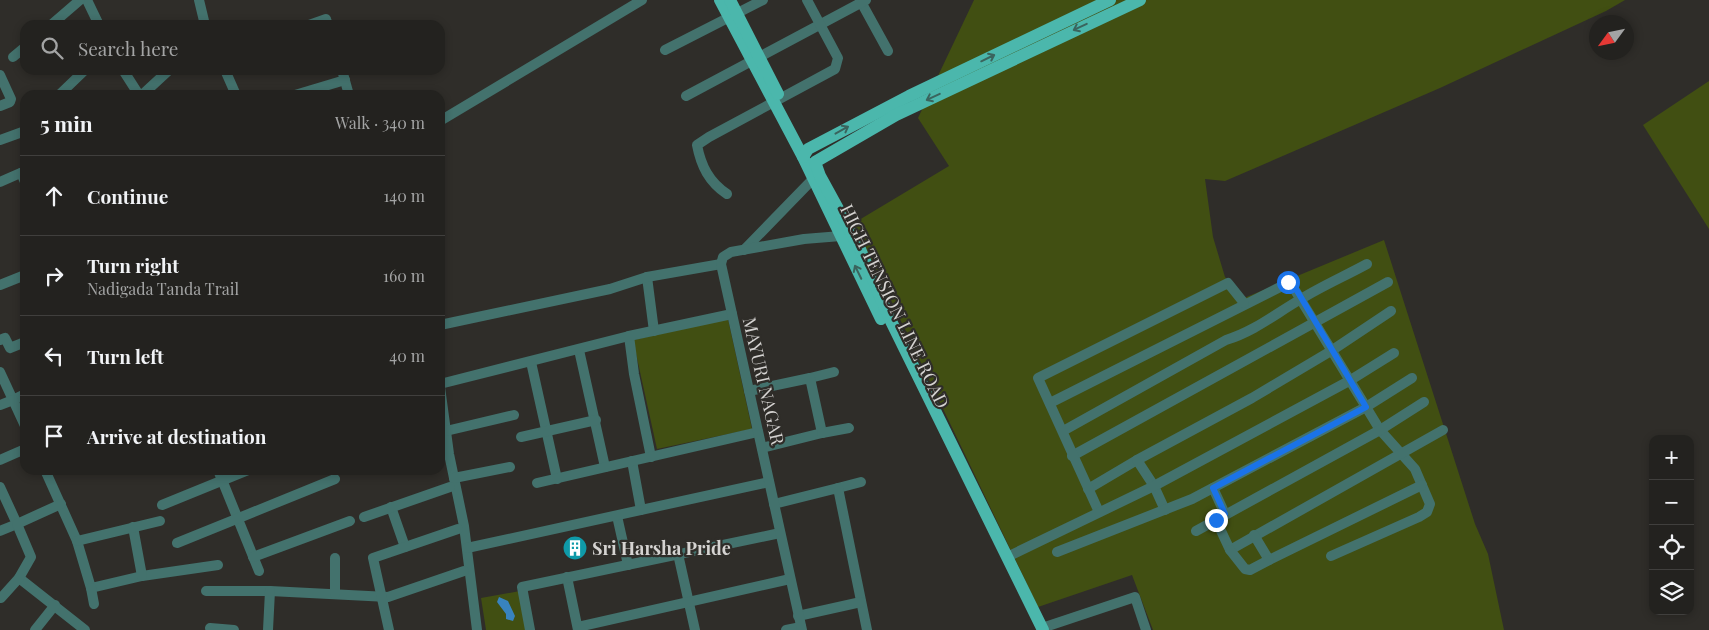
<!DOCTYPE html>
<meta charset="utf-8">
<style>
:root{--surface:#23221f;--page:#2f2f2c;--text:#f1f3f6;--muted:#a3a4a4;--line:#403f3d}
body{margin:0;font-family:"Playfair Display",serif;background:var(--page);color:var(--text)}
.controls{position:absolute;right:15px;bottom:15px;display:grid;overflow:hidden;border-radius:10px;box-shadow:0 2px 8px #0003}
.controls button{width:45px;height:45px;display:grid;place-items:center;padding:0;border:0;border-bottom:1px solid var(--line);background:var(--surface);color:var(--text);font:25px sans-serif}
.compass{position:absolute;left:1589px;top:15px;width:45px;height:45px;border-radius:50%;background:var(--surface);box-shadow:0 2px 8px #0003;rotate:237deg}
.stop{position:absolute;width:15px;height:15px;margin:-11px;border:4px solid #1a73e8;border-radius:50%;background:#fff}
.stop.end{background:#1a73e8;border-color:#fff;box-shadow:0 1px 5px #0008}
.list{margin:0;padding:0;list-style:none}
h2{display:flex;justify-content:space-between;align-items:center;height:65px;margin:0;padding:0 20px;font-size:21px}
h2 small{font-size:16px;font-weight:400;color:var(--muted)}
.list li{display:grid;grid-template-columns:32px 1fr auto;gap:15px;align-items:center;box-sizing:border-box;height:80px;padding:0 20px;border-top:1px solid var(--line)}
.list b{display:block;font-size:19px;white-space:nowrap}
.list p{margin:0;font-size:16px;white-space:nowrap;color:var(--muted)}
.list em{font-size:16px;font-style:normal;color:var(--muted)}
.icon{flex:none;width:28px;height:28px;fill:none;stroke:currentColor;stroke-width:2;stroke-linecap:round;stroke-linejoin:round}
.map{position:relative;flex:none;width:1709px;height:630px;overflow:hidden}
.search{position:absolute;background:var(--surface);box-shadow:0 2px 8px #0003;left:20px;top:20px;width:425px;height:55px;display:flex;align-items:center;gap:12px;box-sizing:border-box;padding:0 18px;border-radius:15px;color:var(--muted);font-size:19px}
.panel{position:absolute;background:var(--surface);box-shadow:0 2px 8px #0003;left:20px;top:90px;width:425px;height:385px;border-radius:15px}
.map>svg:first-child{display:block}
.green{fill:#414f12}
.water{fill:#3883be}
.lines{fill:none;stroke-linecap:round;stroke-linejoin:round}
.minor{stroke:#43726d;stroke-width:10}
.major{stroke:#4bb7ac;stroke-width:12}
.oneway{stroke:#3a645d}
.route{stroke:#1a73e8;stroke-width:6}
.labels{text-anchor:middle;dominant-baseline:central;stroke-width:4.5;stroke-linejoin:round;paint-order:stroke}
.street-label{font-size:18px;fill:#d5d3d1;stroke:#2f2d29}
.poi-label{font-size:18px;font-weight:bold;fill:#d5d3d1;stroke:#2f2d29;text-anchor:start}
</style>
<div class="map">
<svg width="1709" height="630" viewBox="0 0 1709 630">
<rect width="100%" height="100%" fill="#2f2d29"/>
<g class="green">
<polygon points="974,0 1625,0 1606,11 1440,88 1225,181 1205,179 1213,237 1225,277 1244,298 1384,240 1475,524 1488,554 1504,630 1153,630 1132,575 1038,607 854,223 949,166 918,118"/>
<polygon points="1709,81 1709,229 1643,125"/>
<polygon points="728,319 752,429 657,449 633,340"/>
<polygon points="520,591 528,630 486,630 481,598"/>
</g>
<polygon class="water" points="499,597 508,601 515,616 513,621 506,619 506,614 497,602"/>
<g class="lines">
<g class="minor">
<polyline points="87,0 99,25"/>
<polyline points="199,0 205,25"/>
<polyline points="860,0 888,51"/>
<polyline points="51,25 80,0"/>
<polyline points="309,25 326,19 328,25"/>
<polyline points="665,50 763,0"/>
<polyline points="13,57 25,47"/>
<polyline points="123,70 139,95"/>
<polyline points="225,70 236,95"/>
<polyline points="342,70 349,95"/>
<polyline points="0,75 11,99 10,102 0,106"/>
<polyline points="59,95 85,70"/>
<polyline points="142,95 168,71"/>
<polyline points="295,95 345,80"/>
<polyline points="686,96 866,0"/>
<polyline points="440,121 642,0"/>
<polyline points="0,140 25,131"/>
<polyline points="21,173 25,182"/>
<polyline points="0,182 25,171"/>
<path d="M 727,194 C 709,182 701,166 697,145 L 709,137 L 835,69 L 838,58 L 807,0"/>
<polyline points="744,250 813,179"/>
<polyline points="647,277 654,331"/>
<polyline points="0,285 25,275"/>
<polyline points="440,325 610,289 647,277 721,264"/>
<polyline points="629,336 634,374 651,457"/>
<polyline points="0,340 5,338 10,348 25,342"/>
<polyline points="579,350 605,467"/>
<polyline points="531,362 557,479"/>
<polyline points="0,372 13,400 25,394"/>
<polyline points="810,378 834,372"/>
<polyline points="440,384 629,336 732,314"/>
<polyline points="440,387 449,454 464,526 477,630"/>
<polyline points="749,391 810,378 822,433 762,448"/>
<polyline points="1050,403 1290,282 1380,430 1415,469 1430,504 1427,512 1419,517 1331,556"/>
<polyline points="0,405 13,400 25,426"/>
<polyline points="446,431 514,415"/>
<path d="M 1063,431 L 1226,340 C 1255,331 1275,314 1301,299 C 1322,286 1345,276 1367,264"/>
<polyline points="822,433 849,428"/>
<polyline points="521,437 596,420"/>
<polyline points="1072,456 1388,282"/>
<polyline points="0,460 25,449"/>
<polyline points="632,461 641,510"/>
<polyline points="45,470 77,541 91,588 142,576 218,565"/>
<polyline points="218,470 259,571"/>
<polyline points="454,478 510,467"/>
<polyline points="537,483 758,432"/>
<polyline points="0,487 17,524 0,531"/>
<polyline points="838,488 861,482"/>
<polyline points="1213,488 1225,514"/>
<polyline points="1088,489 1137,460"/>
<polyline points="774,504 838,488 867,630"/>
<polyline points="162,505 248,470"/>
<polyline points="391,507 405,547"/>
<polyline points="1165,510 1154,486 1137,460 1252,398 1331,351 1391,311"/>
<polyline points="1099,512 1038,378 1228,283 1244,303"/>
<polyline points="617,516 628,565"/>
<polyline points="364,517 450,487"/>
<polyline points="1216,520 1230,550 1443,430"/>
<polyline points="133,527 142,576"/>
<polyline points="1196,531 1380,430 1424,402"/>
<polyline points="1254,535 1269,560 1422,485"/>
<polyline points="77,541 160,521"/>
<polyline points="177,543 335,479"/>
<polyline points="467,548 769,482"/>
<polyline points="1230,550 1245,569 1250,570 1269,560"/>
<polyline points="1057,552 1192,499 1366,407 1412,378"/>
<polyline points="678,554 695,630"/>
<polyline points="253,557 350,521"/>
<polyline points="1007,557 1154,486 1349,381 1394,353"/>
<polyline points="567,577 578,630"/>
<polyline points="19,578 85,630"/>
<polyline points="91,588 94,604"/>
<polyline points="206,591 270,591 388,597 464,571"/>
<polyline points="335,594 335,558"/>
<polyline points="1,598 19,578 31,557 17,524 61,504"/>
<polyline points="798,616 861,602"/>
<polyline points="578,627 790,579"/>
<polyline points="210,628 234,630"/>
<polyline points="1042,628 1135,597 1146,630"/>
<polyline points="35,630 55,605"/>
<polyline points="268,630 270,591"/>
<polyline points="389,630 373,558 458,529"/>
<polyline points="530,630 522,587 780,533"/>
<polyline points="786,630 801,627"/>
<polyline points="802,630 721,264 723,257 731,252 804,239 841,236"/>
</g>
<g class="major">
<polyline points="720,0 803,157 881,319"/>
<polyline points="730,0 778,94"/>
<polyline points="803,157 808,149 909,96 1110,0"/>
<polyline points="1043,630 887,313 860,249 820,176 815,162 896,115 1140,0"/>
</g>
</g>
<defs><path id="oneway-shaft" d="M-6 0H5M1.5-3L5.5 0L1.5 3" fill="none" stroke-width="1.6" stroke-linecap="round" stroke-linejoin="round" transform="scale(1.25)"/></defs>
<g class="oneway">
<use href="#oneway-shaft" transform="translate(1080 27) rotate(155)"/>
<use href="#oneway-shaft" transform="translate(988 58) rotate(-26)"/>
<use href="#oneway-shaft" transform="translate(933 97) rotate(155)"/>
<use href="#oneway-shaft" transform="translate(842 130) rotate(-29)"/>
<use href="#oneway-shaft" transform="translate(858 272) rotate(-116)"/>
</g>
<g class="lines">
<polyline class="route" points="1216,520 1225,514 1213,488 1366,407 1293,284 1288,282"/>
</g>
<defs>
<symbol id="building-disc" viewBox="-11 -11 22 22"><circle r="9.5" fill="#0f9aa8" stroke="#2f2d29"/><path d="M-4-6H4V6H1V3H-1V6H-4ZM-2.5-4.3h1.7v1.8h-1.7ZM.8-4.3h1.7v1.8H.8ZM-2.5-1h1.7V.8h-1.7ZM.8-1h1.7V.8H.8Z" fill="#fff"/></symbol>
</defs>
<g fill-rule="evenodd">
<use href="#building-disc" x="561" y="534" width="28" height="28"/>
</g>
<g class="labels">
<g class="street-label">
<text transform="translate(895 306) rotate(64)">HIGH TENSION LINE ROAD</text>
<text transform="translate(764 381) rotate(77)">MAYURI NAGAR</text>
</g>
<g class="poi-label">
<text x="592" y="548">Sri Harsha Pride</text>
</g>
</g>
</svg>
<div class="controls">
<button>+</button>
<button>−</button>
<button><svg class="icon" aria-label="locate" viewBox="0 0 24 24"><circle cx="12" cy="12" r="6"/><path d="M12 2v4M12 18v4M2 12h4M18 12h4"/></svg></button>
<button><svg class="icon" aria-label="layers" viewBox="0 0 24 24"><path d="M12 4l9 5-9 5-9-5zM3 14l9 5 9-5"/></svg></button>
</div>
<svg class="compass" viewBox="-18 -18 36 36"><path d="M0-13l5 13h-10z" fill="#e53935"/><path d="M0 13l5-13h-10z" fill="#a3a4a4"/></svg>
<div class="stop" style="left:1288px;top:282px"></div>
<div class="stop end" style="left:1216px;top:520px"></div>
<div class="search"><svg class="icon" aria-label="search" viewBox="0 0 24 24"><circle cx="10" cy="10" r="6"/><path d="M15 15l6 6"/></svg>Search here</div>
<section class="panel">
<h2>5 min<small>Walk · 340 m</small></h2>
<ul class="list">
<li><svg class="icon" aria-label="ahead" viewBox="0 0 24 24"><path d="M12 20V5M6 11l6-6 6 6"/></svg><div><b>Continue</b></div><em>140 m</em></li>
<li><svg class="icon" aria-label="right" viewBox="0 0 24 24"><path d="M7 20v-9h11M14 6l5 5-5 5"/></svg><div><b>Turn right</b><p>Nadigada Tanda Trail</p></div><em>160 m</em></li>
<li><svg class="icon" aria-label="left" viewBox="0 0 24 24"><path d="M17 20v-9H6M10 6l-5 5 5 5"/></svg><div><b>Turn left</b></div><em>40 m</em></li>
<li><svg class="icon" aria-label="arrive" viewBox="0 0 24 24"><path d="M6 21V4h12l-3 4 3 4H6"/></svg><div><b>Arrive at destination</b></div></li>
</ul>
</section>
</div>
